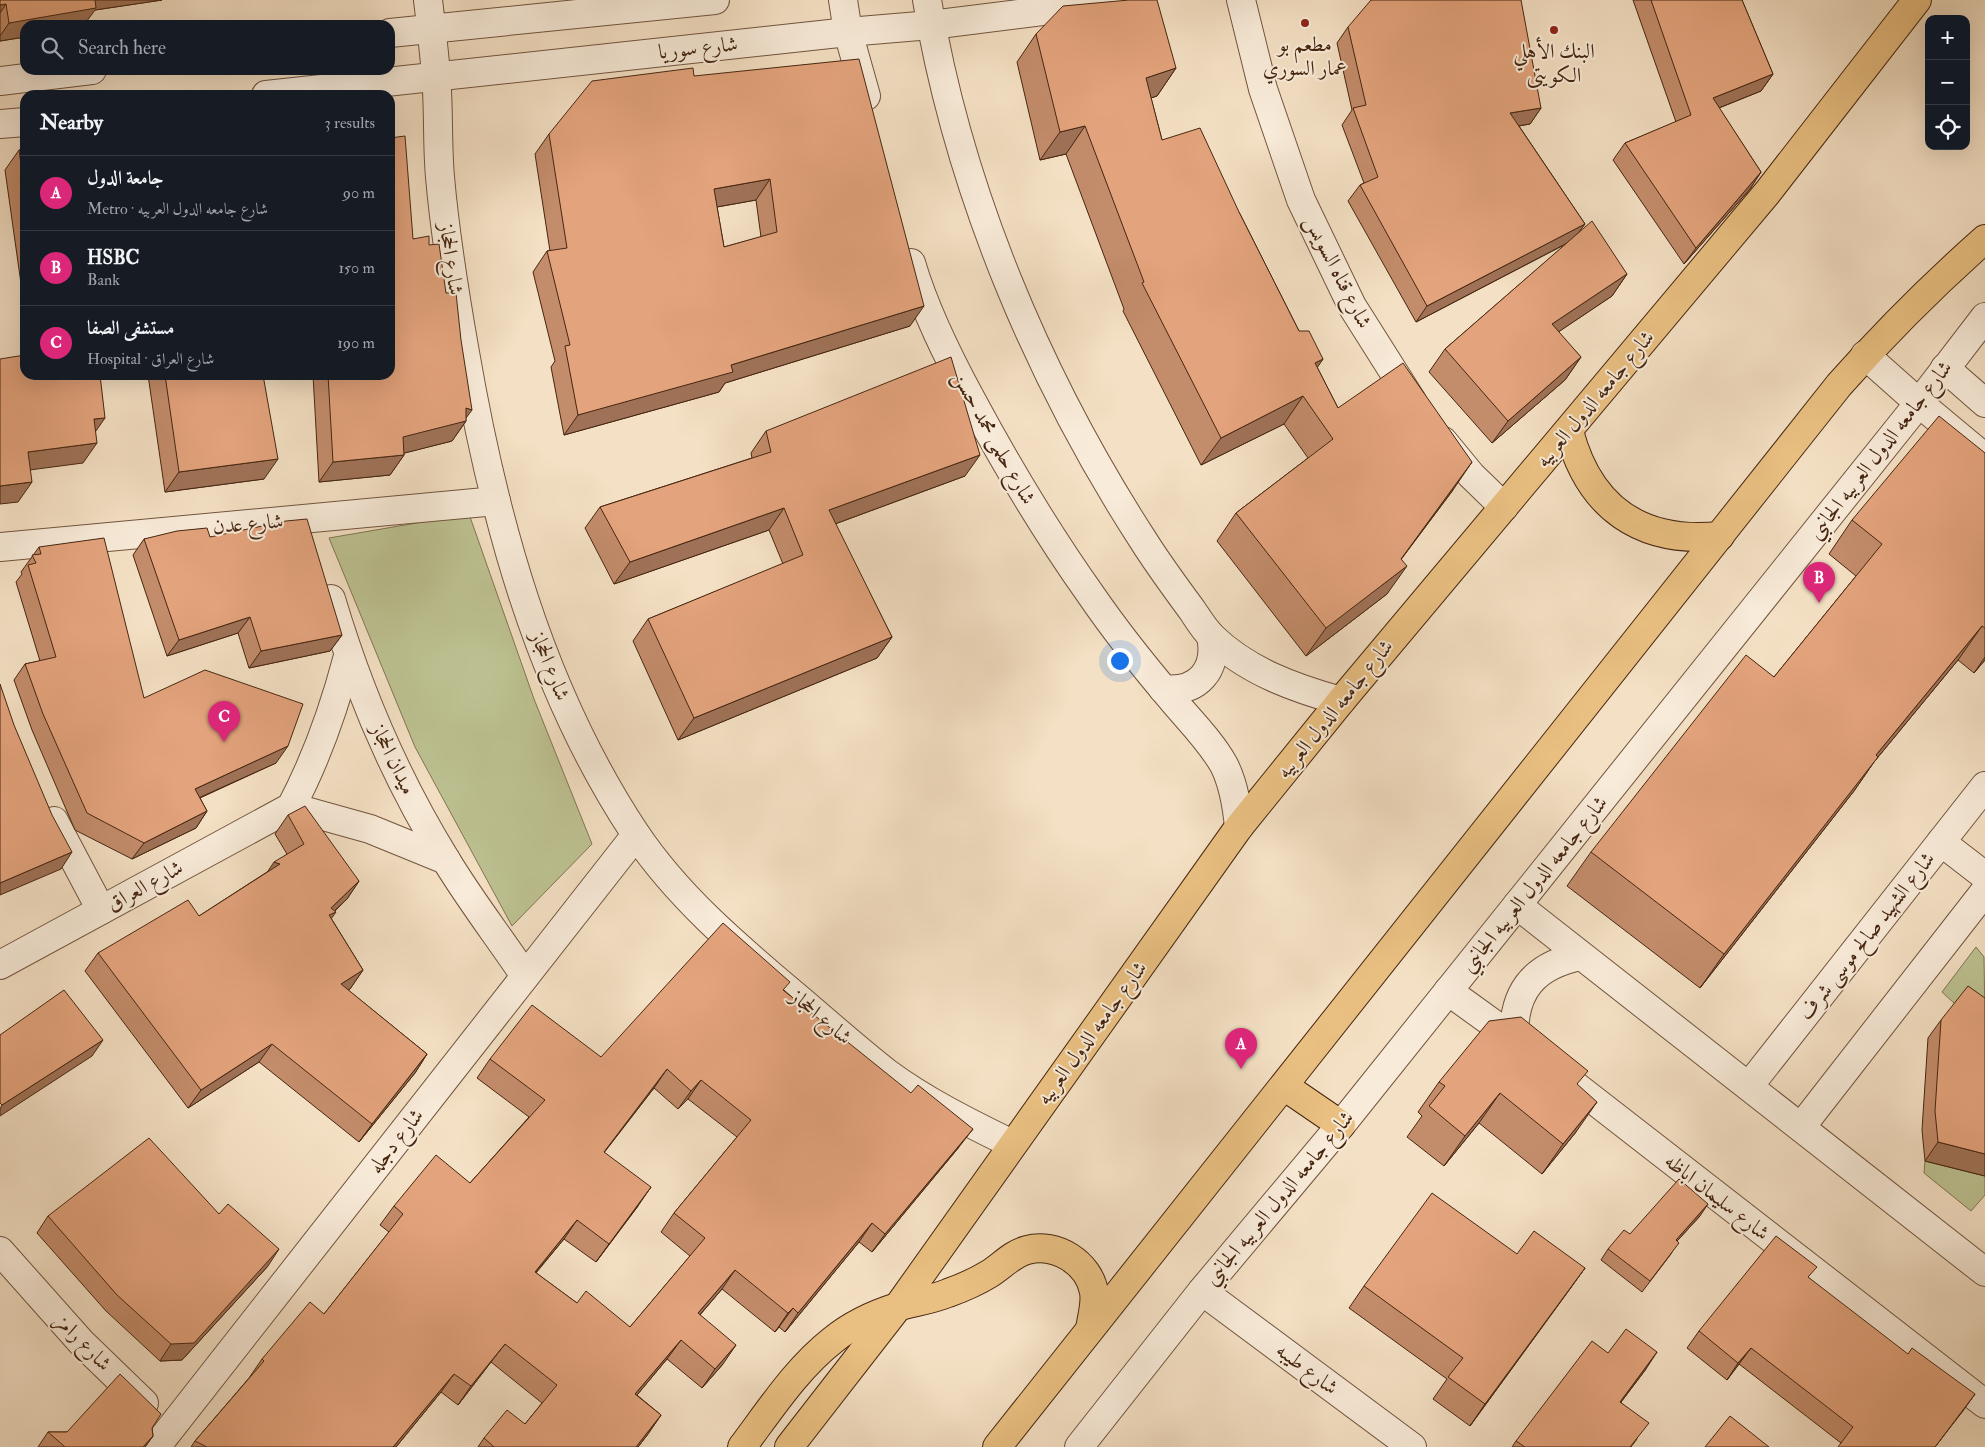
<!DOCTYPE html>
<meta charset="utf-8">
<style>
:root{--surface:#171b24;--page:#242831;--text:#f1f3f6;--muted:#9ea1a6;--line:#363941;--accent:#db2777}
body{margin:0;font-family:"IM FELL Double Pica",Amiri,serif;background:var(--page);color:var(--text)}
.controls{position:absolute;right:15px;top:15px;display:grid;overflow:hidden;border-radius:10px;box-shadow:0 5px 20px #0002}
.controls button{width:45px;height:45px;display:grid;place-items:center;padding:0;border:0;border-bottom:1px solid var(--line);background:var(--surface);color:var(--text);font:25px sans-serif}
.you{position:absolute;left:1119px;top:660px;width:18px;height:18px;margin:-12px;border:4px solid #fff;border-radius:50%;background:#1a73e8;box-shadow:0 0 0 8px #1a73e833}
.badge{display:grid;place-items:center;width:32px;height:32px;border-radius:50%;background:var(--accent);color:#fff;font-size:16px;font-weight:700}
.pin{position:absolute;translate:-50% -41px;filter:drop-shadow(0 1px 2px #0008)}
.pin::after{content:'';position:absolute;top:26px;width:18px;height:15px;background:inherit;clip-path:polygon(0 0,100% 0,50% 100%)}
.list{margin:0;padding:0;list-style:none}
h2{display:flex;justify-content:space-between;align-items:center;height:65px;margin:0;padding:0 20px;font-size:21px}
h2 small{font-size:16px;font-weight:400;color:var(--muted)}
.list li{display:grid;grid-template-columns:32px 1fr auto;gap:15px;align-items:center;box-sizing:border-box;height:75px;padding:0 20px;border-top:1px solid var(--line)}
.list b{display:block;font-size:19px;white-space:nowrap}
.list p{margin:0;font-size:16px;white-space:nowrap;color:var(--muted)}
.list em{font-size:16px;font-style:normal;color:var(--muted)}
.icon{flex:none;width:28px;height:28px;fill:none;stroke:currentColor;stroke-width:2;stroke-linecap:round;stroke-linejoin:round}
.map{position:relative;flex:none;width:1985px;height:1447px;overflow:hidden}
.search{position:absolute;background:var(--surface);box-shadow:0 5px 20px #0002;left:20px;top:20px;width:375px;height:55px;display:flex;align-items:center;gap:12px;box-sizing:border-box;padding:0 18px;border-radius:15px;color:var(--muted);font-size:19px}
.panel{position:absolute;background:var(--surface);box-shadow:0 5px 20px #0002;left:20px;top:90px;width:375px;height:290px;border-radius:15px}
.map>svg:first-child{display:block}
.green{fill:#bdc292;stroke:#827452}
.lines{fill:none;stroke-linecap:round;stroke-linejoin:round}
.minor-casing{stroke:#72543e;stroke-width:30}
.major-casing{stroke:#462611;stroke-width:30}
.minor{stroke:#f8ebd9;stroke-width:28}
.major{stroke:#eac082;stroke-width:28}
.wall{fill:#c38c6b;stroke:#462611;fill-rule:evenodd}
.shaded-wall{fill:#9f7257;stroke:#462611}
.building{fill:#e3a37c;stroke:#462611;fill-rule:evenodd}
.poi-dot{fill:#8f2418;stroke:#f8ebd9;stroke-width:2}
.labels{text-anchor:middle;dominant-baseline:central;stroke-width:4;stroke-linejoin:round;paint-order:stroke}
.poi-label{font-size:21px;fill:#462611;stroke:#f8ebd9}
.street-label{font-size:21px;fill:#462611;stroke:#f8ebd9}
</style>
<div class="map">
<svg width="1985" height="1447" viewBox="0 0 1985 1447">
<rect width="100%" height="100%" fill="#f4e0c4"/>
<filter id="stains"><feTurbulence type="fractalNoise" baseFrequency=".004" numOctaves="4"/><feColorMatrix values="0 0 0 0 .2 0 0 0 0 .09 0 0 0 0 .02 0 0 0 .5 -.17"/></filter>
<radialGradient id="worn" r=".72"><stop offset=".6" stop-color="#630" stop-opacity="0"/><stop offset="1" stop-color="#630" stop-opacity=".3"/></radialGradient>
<g class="green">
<polygon points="469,514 534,699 592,844 512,926 415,747 329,538"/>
<polygon points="1976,947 1984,957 1985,1024 1955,1004 1942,992"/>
<polygon points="1985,1146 1985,1195 1971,1211 1924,1173 1925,1161"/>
</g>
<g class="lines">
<defs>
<g id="minor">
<path d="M 428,0 C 431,25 434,50 436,75 C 439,109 437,143 440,177 C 445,234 454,290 464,347 C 493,517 539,688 635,833 C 677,896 736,946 793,994 C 824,1020 855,1048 887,1073 C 925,1101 969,1123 1012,1144"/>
<polyline points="843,0 848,32 866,96"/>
<path d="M 927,0 C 959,190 1038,378 1143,540 C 1158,564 1175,587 1192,610 C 1198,619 1204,629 1212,637 C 1247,671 1294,688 1341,701"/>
<polyline points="1241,0 1263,89 1301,200 1352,306 1412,401"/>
<polyline points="390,33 715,0"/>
<polyline points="0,81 92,70"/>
<polyline points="266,95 848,32 931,25 1130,0"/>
<polyline points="0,124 25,122"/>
<path d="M 911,263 C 925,311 948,357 972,401 C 1008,468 1047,533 1091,595 C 1115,630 1142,664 1170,697 C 1188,719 1210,740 1224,765 C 1234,785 1237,806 1239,827"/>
<polyline points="1865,355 1919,403 1985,458"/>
<polyline points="1945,368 1985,403"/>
<polyline points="1443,441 1471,475 1504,507"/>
<polyline points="0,547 496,501"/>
<path d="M 331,599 C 358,690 396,779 446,860 C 470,900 499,937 525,976"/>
<path d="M 1163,689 C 1198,693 1218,670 1211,636"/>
<polyline points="291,807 370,829 446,860"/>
<polyline points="54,821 101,910"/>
<polyline points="1941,842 1985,876"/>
<polyline points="1517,905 1985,1272"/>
<path d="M 0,965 L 291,807 C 317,758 334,709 348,656"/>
<polyline points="1448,991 1520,1043"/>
<path d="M 1514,1038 C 1513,990 1535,965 1581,956"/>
<polyline points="1568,1080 1985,1404"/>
<polyline points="1749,1086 1985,786"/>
<polyline points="1801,1127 1985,891"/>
<polyline points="0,1251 81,1342 144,1403"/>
<polyline points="1202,1291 1412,1447"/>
<polyline points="156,1447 636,835"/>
<polyline points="1079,1447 1202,1291 1341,1125 1919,403 1985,317"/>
</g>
<g id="major">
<path d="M 1569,431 C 1589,508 1641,544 1720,536"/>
<polyline points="1284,1086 1341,1125"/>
<path d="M 742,1447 C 770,1410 796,1369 833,1340 C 850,1326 875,1314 897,1307 C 914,1302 931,1300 948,1293 C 962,1288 976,1282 989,1274 C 1002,1266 1012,1254 1027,1250 C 1056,1242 1089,1263 1094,1292 C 1096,1304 1092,1316 1090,1329"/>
<polyline points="789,1447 897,1308 1239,827 1341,701 1767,193 1917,0"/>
<path d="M 997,1447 L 1839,385 C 1885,333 1933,285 1985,239"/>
</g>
</defs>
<use href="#minor" class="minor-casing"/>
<use href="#major" class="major-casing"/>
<use href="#minor" class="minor"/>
<use href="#major" class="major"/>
</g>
<g class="wall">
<polygon points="0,0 162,0 95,10 25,25 25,37 0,41"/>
<polygon points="1633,0 1742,0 1773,74 1761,91 1719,108 1761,172 1750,189 1684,264 1613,160 1625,143 1676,122"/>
<polygon points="1348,27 1541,108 1530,124 1519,126 1585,224 1578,233 1627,274 1612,296 1558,332 1581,357 1565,380 1492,443 1429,372 1445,349 1566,244 1416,322 1348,201 1360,185 1364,183 1342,125 1352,110 1337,43"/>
<polygon points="1036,34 1176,68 1157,96 1151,98 1162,140 1239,212 1299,331 1323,359 1317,367 1338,408 1453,490 1401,559 1387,594 1306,656 1217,541 1236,513 1308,458 1284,424 1201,465 1123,311 1124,309 1066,154 1040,160 1017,62"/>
<path d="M 694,76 L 910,326 L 725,383 L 719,392 L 564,435 L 551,367 L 555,361 L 533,272 L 547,251 L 550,251 L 535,154 L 549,134 ZM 756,200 L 761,237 L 724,247 L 717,207 Z"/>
<polygon points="25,149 25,312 5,170 19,150"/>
<polygon points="413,239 429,245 446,293 466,421 452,441 404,453 404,455 390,475 319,482 313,375 390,375"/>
<polygon points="148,375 263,375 264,479 165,492"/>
<polygon points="766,431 965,476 835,524 892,637 877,658 678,740 633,641 648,619 783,564 769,530 614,584 585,528 600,507 752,458 751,453"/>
<polygon points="1985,453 1985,660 1974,673 1958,660 1874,762 1854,791 1700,988 1567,886 1591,852 1774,677 1856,576 1829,554 1852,520"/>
<polygon points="210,537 342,635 330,651 249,668 238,633 167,656 133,555 144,539"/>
<polygon points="39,547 144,698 276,763 200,798 207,811 196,828 132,859 75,830 32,730 14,680 25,664 40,661 16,582 22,574 21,572"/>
<polygon points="288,815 359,881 347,899 335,911 331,918 363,970 350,989 348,990 427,1054 415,1073 359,1142 259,1062 188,1108 85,971 98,953 199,916 267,872 287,854 275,834"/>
<path d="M 784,990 L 959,1147 L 872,1252 L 859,1242 L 785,1332 L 779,1327 L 775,1332 L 722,1289 L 700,1315 L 723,1364 L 702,1388 L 667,1359 L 637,1395 L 661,1415 L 648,1434 L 638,1447 L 478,1447 L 484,1438 L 525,1424 L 542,1403 L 491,1362 L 458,1405 L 441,1392 L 396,1447 L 191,1447 L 195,1441 L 249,1378 L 262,1359 L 324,1314 L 389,1232 L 380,1225 L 394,1206 L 470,1183 L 529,1117 L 477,1078 L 490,1059 L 601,1057 ZM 654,1088 L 678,1109 L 688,1099 L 737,1137 L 674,1213 L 661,1232 L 690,1256 L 630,1327 L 577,1303 L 536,1273 L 564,1239 L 596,1262 L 638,1206 L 604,1152 Z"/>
<polygon points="1985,998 1985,1176 1925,1161 1922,1130 1928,1038 1941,1020"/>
<polygon points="1439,1082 1578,1085 1576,1132 1542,1174 1479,1123 1444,1166 1407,1137 1422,1116 1418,1112"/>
<polygon points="48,1216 268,1266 182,1360 160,1361 106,1311 37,1233"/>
<polygon points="1700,1216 1677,1241 1671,1254 1642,1292 1601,1260 1608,1249 1630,1234"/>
<polygon points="1517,1254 1585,1268 1470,1426 1433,1399 1447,1379 1349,1308 1364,1286"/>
<polygon points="1809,1278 1963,1411 1841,1443 1739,1364 1727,1380 1687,1348 1699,1331"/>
<polygon points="1608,1353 1646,1369 1621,1402 1637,1439 1631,1447 1512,1447 1516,1441"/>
<polygon points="152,1428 153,1436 145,1447 38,1447 48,1432 67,1432"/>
</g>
<g class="shaded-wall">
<polygon points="89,0 162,0 95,10 84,25 25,25 25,37 0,41 0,36 9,23"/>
<polygon points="6,4 0,13 0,5"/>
<polygon points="1176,68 1157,96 1126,106 1146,78"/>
<polygon points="1773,74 1761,91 1701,115 1713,98"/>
<polygon points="1541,108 1530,124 1499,129 1510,113"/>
<polygon points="1085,126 1066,154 1040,160 1060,132"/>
<polygon points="1761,172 1750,189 1684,264 1696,248"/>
<polygon points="770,179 756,200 700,210 714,189"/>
<polygon points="1585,224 1573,240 1416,322 1427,306"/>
<polygon points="1627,274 1612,296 1536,347 1552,324"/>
<polygon points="924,306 910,326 725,383 719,392 564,435 578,415 731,365"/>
<polygon points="1581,357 1565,380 1492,443 1508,421"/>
<polygon points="1323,359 1304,387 1315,363"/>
<polygon points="1303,396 1284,424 1201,465 1221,438"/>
<polygon points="466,408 472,410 463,422 466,421 452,441 389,457 403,437"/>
<polygon points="105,418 91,438 94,419"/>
<polygon points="97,443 83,463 14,472 28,452"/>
<polygon points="404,455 390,475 319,482 333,462"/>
<polygon points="980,455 965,476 813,532 829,510"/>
<polygon points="278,459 264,479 165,492 179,472"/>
<polygon points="1472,462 1453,490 1382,585 1407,566 1387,594 1306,656 1326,628 1401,559"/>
<polygon points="32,482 18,502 0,504 0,486"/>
<polygon points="784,508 769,530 614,584 630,562"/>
<polygon points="250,617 238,633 167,656 179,640"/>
<polygon points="1982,626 1958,660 1874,762 1854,791 1700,988 1724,954 1876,755"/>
<polygon points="342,635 330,651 249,668 261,651"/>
<polygon points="892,637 877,658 678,740 694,718"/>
<polygon points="1985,657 1985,660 1974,673"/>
<polygon points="288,746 276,763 183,805 195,789"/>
<polygon points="207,811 196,828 132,859 144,843"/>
<polygon points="72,852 61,869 0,895 0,883"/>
<polygon points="274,862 280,864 262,880"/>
<polygon points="359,881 347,899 331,914 336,912 323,930 331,908"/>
<polygon points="363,970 350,989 328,1002 341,984"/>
<polygon points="103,1040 92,1056 0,1116 0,1109 2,1105"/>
<polygon points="272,1044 259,1062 188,1108 201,1090"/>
<polygon points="427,1054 415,1073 359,1142 372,1124"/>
<polygon points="667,1069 654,1088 590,1171 604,1152"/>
<polygon points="701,1080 688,1099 678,1109 691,1091"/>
<polygon points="1500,1093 1479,1123 1444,1166 1465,1136"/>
<polygon points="1597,1102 1576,1132 1542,1174 1563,1144"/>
<polygon points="973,1129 959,1147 872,1252 885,1234"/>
<polygon points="1938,1142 1985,1154 1985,1176 1925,1161"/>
<polygon points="651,1187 638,1206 596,1262 609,1244"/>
<polygon points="1708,1204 1700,1216 1668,1251 1676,1240"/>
<polygon points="577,1220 564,1239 521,1290 535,1272"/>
<polygon points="872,1223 859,1242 785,1332 798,1313"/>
<polygon points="279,1249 268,1266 182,1360 160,1361 171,1344"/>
<polygon points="1585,1268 1570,1289 1470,1426 1485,1404"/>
<polygon points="735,1270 722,1289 685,1332 698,1313"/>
<polygon points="793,1308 779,1327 775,1332 788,1313"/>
<polygon points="681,1340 667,1359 622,1413 635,1394"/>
<polygon points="505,1344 491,1362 458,1405 471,1386"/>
<polygon points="736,1345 723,1364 702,1388 715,1369"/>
<polygon points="1751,1348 1727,1380 1738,1363"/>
<polygon points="1657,1352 1646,1369 1609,1418 1620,1402"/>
<polygon points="454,1374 441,1392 396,1447 393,1447"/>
<polygon points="1975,1394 1963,1411 1935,1447"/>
<polygon points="661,1415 648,1434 638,1447 636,1447"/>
<polygon points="153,1436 145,1447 143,1447"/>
</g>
<g class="building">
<polygon points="0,0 95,0 96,8 9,23 6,4 0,5"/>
<polygon points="1129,0 1157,0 1176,68 1146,78 1162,140 1200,128 1239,212 1299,331 1309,331 1323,359 1315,363 1338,408 1403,363 1472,462 1401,559 1407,566 1326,628 1236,513 1333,439 1303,396 1221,438 1142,283 1144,282 1085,126 1060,132 1036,34 1063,6"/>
<polygon points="1371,0 1521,0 1541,108 1510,113 1585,224 1427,306 1360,185 1378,177 1353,108 1366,105 1348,27"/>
<polygon points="1651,0 1742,0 1773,74 1713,98 1761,172 1696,248 1625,143 1691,115"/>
<path d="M 859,59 L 924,306 L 731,365 L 733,372 L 578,415 L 565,346 L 570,345 L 547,251 L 567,248 L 549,134 L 592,81 L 693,68 L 694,76 ZM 770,179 L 777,232 L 724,247 L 714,189 Z"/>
<polygon points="405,136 413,239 429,236 429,245 439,244 446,293 456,293 461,340 472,410 466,408 466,421 403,437 404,455 333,462 328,375 390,375 390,138"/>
<polygon points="25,149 25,192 19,150"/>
<polygon points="1592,221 1627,274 1552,324 1581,357 1508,421 1445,349"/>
<polygon points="25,355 25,375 92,375 92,376 100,375 105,418 94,419 97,443 28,452 32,482 0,486 0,359"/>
<polygon points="951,357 980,455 829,510 892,637 694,718 648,619 803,555 784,508 630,562 600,507 771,452 766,431"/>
<polygon points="165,375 263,375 278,459 179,472"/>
<polygon points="1939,416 1985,453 1985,628 1982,626 1876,755 1878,757 1724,954 1591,852 1746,655 1774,677 1882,544 1852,520"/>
<polygon points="307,519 342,635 261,651 250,617 179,640 144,539 177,531 207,528 210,537 286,521"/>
<polygon points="104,538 144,698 205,670 303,704 288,746 195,789 207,811 144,843 87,813 43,714 25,664 56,657 28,565 36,563 32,555 41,554 39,547"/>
<polygon points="0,684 14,725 52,815 72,852 0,883"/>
<polygon points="305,806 359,881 331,908 336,912 329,915 363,970 341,984 427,1054 372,1124 272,1044 201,1090 98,953 188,900 199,916 280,864 274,862 304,844 288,815"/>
<path d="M 723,923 L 790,982 L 783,990 L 911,1093 L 918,1085 L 973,1129 L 885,1234 L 872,1223 L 798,1313 L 793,1308 L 788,1313 L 735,1270 L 698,1313 L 736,1345 L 715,1369 L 681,1340 L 635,1394 L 661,1415 L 636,1447 L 494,1447 L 484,1438 L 507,1410 L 525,1424 L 557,1385 L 505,1344 L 471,1386 L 454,1374 L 393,1447 L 207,1447 L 195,1441 L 264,1361 L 262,1359 L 310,1302 L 324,1314 L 403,1214 L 394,1206 L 436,1155 L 470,1183 L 545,1100 L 490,1059 L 532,1005 L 601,1057 ZM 667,1069 L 691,1091 L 701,1080 L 751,1120 L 674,1213 L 705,1238 L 630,1327 L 586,1291 L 577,1303 L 535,1272 L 577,1220 L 609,1244 L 651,1187 L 604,1152 Z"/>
<polygon points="1968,986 1985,998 1985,1154 1938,1142 1935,1111 1941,1020"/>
<polygon points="64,990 103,1040 2,1105 0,1103 0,1035"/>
<polygon points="1521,1017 1588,1071 1577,1084 1597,1102 1563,1144 1500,1093 1465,1136 1429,1106 1445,1086 1439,1082 1489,1021"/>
<polygon points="149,1138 219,1214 228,1204 279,1249 194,1343 171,1344 117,1295 48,1216"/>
<polygon points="1679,1179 1708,1204 1676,1240 1679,1243 1650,1281 1608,1249 1624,1230 1630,1234"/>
<polygon points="1432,1193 1517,1254 1534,1231 1585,1268 1485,1404 1448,1377 1463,1358 1364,1286"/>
<polygon points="1776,1236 1817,1267 1808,1277 1908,1354 1912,1348 1975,1394 1935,1447 1838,1447 1853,1427 1751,1348 1738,1363 1699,1331"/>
<polygon points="1626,1329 1657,1352 1620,1402 1649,1423 1630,1447 1525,1447 1516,1441 1592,1341 1608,1353"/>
<polygon points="120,1374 161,1414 152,1428 153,1436 143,1447 65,1447 48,1432 67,1432"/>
<polygon points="1730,1416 1769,1447 1705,1447"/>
</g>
<g class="poi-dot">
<circle cx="1305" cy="23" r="5"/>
<circle cx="1554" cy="30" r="5"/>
</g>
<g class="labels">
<g class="poi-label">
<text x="1305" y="44">مطعم بو<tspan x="1305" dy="24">عمار السوري</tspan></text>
<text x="1554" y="51">البنك الأهلي<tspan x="1554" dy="24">الكويتى</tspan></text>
</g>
<g class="street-label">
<text transform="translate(698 48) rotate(-6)">شارع سوريا</text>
<text transform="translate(451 259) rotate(82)">شارع الحجاز</text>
<text transform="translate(1338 272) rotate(63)">شارع قناه السويس</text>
<text transform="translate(1595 399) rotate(-50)">شارع جامعه الدول العربيه</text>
<text transform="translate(994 438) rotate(61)">شارع حلمى محمد حسن</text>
<text transform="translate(1880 450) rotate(-52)">شارع جامعه الدول العربيه الجانبي</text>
<text transform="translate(248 524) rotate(-5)">شارع عدن</text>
<text transform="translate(550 666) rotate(68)">شارع الحجاز</text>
<text transform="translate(1335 709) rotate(-51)">شارع جامعه الدول العربيه</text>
<text transform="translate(393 759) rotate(64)">ميدان الحجاز</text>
<text transform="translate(1534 884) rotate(-51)">شارع جامعه الدول العربيه الجانبي</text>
<text transform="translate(145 886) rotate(-29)">شارع العراق</text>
<text transform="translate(1867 936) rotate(-52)">شارع الشهيد صالح موسى شرف</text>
<text transform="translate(821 1017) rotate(40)">شارع الحجاز</text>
<text transform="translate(1092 1033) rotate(-54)">شارع جامعه الدول العربيه</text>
<text transform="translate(396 1141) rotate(-52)">شارع دجله</text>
<text transform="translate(1717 1197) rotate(38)">شارع سليمان اباظه</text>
<text transform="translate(1279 1198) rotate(-50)">شارع جامعه الدول العربيه الجانبي</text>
<text transform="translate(83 1342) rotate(46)">شارع رامز</text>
<text transform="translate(1307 1369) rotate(37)">شارع طيبه</text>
</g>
</g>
<rect width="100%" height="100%" filter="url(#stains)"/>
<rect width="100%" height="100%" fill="url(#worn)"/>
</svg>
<div class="controls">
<button>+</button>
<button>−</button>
<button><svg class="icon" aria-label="locate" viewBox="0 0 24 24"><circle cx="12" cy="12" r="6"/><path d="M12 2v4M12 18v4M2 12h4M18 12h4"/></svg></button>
</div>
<div class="you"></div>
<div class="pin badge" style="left:1241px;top:1069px">A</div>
<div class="pin badge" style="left:1819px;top:603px">B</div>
<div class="pin badge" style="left:224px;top:742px">C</div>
<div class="search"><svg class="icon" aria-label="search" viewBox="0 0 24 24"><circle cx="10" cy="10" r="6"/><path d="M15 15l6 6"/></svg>Search here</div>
<section class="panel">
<h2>Nearby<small>3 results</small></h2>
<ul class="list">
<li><span class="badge">A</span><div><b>جامعة الدول</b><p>Metro · شارع جامعه الدول العربيه</p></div><em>90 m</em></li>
<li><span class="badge">B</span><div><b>HSBC</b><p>Bank</p></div><em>150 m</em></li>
<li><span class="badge">C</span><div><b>مستشفى الصفا</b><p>Hospital · شارع العراق</p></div><em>190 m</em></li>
</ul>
</section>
</div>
